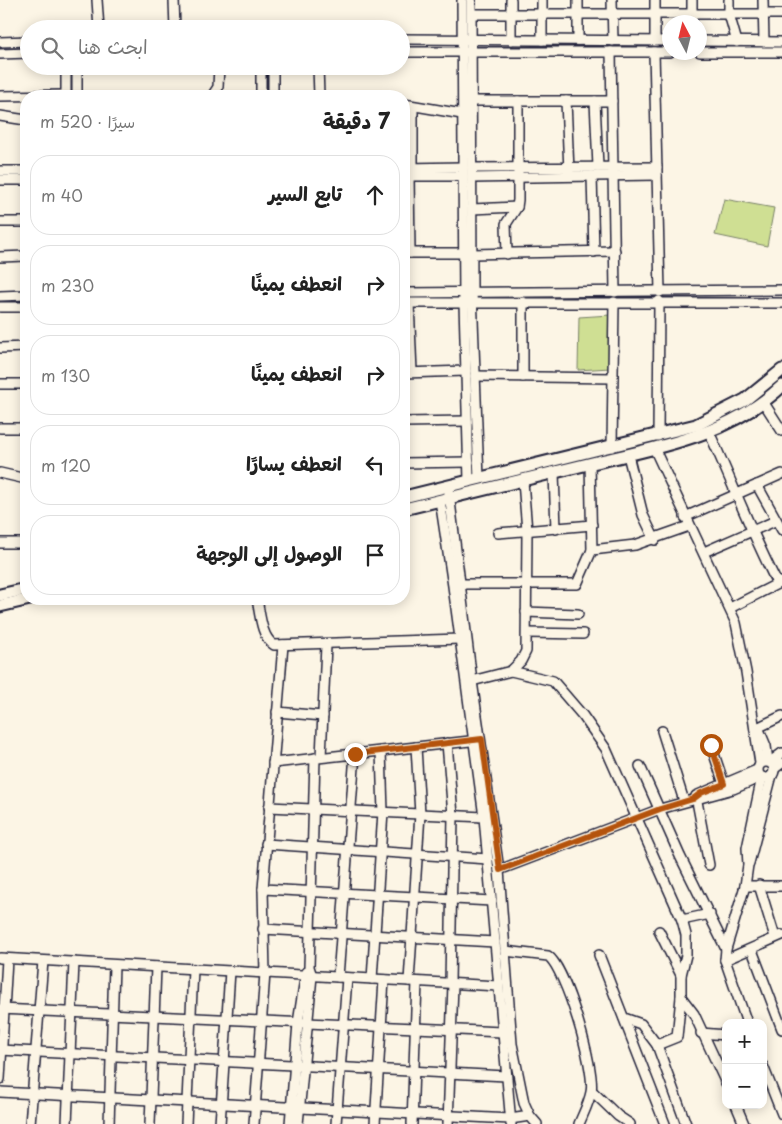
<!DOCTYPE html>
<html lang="ar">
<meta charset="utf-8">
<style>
:root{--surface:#fff;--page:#f2f2f2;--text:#222;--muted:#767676;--line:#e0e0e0}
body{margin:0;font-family:"Playpen Sans","Playpen Sans Arabic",sans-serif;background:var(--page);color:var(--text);direction:rtl}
.controls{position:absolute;right:15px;bottom:15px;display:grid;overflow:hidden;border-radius:10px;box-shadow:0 2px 12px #0003}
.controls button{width:45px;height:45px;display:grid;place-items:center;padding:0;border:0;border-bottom:1px solid var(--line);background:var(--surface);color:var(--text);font:25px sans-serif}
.compass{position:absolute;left:662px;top:15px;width:45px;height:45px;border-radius:50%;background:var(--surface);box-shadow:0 2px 12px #0003;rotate:353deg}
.stop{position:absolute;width:15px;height:15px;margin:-11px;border:4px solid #b45309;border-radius:50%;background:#fff}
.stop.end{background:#b45309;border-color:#fff;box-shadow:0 1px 5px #0008}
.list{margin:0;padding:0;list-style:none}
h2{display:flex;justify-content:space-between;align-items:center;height:65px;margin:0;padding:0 20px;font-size:21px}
h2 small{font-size:16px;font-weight:400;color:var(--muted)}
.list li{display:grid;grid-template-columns:32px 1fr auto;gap:15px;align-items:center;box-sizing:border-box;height:80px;margin:0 10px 10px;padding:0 10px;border:1px solid var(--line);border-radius:20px}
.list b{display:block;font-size:19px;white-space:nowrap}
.list em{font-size:16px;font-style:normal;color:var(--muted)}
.icon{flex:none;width:28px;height:28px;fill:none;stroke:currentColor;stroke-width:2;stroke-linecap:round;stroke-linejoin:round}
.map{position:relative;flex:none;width:782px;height:1124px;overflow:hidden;direction:ltr}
.search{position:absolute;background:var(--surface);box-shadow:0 2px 12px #0003;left:20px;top:20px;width:390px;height:55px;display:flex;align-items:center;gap:12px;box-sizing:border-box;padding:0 18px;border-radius:28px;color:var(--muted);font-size:19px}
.panel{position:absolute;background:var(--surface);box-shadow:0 2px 12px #0003;left:20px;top:90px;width:390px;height:515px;border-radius:20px;direction:rtl}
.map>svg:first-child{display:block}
.green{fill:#cfdf93;stroke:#788067}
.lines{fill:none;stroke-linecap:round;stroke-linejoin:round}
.minor-casing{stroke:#22223b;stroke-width:12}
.major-casing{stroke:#22223b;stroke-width:15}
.minor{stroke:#fcf5e5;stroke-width:9}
.major{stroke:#fcf5e5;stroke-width:11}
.route{stroke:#b45309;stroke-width:6}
</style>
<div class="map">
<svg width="782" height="1124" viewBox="0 0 782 1124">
<rect width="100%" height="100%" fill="#fcf5e5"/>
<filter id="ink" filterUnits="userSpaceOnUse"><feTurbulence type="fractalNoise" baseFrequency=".02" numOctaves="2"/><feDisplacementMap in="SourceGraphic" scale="10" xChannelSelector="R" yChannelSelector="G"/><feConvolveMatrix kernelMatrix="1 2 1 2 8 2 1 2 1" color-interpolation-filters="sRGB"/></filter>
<g filter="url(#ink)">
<g class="green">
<polygon points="724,199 774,208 767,246 715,235"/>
<polygon points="610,315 610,368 578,370 579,317"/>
</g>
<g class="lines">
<defs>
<g id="minor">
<polyline points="97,0 99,29"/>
<polyline points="174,0 175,29"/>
<polyline points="462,0 464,303 469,481"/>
<polyline points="471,0 472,293 479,479"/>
<polyline points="511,0 511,40"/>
<polyline points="542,0 542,40"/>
<polyline points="578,0 578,40"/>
<polyline points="612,0 613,41"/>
<polyline points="655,0 655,41"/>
<polyline points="692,0 692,22"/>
<polyline points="729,0 729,14 737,42"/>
<polyline points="763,0 764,42"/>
<polyline points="472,14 782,14"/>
<polyline points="401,39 670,41"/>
<polyline points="700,41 782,42"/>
<polyline points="0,42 29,41"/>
<polyline points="401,52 670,52"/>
<polyline points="611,52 615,292"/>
<polyline points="654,52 660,292"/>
<polyline points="700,52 782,52"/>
<polyline points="0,54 29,53"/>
<polyline points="66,66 66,96"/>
<polyline points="77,66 77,96"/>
<polyline points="261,66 261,96"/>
<polyline points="318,66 319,96"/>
<polyline points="0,96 66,95"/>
<polyline points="212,96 218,87 219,66"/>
<polyline points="273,96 273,66"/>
<polyline points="472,101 612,101"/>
<polyline points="566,101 569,171"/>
<polyline points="595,101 598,167"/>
<polyline points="404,104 462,114"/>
<polyline points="413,107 413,168"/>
<polyline points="0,116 26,120"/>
<polyline points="404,168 463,167"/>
<polyline points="472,168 657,167"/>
<polyline points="0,171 26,171"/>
<polyline points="404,176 463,176"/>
<polyline points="409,176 410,253"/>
<polyline points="592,176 594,252"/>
<polyline points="472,178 657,175"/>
<polyline points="0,180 26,180"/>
<polyline points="472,209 517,207"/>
<polyline points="0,222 26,222"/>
<polyline points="404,253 463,253"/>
<polyline points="472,254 615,251"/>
<polyline points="507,254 506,224 517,207 518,200 518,101"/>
<polyline points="0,257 26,256"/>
<polyline points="404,293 782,290"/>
<polyline points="0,296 26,295"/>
<polyline points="523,302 523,377"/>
<polyline points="404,303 782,303"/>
<polyline points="409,303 412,372"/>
<polyline points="0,307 26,307"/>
<polyline points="0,348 26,347"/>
<polyline points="404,373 466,371"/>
<polyline points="475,376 613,378"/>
<polyline points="0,384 26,384"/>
<polyline points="764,403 782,431"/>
<polyline points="404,422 467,421"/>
<polyline points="0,428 26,428"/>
<path d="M 709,432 C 732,482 752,534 777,583"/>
<polyline points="658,436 659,301"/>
<polyline points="612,447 614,302"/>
<polyline points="654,448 736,623 746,672 760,763"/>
<polyline points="628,455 643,515 655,540"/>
<polyline points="404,463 469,462"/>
<polyline points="0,473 26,479"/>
<polyline points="554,473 556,529"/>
<polyline points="757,485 782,530"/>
<polyline points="449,493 472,681 499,870 512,1044 524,1103 530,1116 537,1124"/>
<polyline points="440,500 453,586 484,817 511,1124"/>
<polyline points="685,517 782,474"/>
<polyline points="498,533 592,525"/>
<polyline points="0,543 26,543"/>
<polyline points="592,550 635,545 689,526"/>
<polyline points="704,552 775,521"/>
<polyline points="461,584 577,584 592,550 590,464"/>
<path d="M 257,599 C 260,613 261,637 274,645 L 460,639"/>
<polyline points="730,608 781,582"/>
<polyline points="526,612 578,614"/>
<polyline points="527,633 583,634"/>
<polyline points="511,671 521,661 526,651 527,531 523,481"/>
<polyline points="472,681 511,671 553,681 583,716 606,749 682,920 686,935 686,955 681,975 681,997 677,1037 657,1045"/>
<polyline points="277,712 323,716"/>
<polyline points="758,727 766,746 768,761"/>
<polyline points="755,729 782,716"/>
<polyline points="662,731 684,801"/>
<polyline points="447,743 453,815 450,983"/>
<polyline points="711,745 724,784"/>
<polyline points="321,757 326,645"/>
<circle cx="766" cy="770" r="8"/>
<polyline points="770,762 782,753"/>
<polyline points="273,763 479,740"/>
<polyline points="640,766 680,856 726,949"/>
<polyline points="774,769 782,763"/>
<polyline points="698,795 757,770"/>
<polyline points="696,796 709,865"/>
<polyline points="269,807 484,817"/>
<polyline points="266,844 488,859"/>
<polyline points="749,863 772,775"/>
<polyline points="499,870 660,809 733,789 761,777"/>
<polyline points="759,885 775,937"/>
<polyline points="745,886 782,886"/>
<polyline points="263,889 492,901"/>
<polyline points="682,920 710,914"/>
<polyline points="263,929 495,942"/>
<polyline points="659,931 681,975"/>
<polyline points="752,950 782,1029"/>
<path d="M 505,951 L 548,956 C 565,967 596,1070 591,1092 C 589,1103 583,1114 579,1124"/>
<polyline points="599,955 665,1124"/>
<polyline points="0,958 498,986"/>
<polyline points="725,960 782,935"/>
<polyline points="338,977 355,754"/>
<polyline points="372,979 383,812 381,751"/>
<polyline points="409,981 420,814 416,747"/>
<polyline points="681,997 694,1014 726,1083"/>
<polyline points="0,1009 502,1032"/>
<polyline points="624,1018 641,1024 657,1045 686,1124"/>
<polyline points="747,1023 725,960 726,949 745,886 748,865 747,848 762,777"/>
<polyline points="701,1033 726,1035"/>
<polyline points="0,1050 506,1076"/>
<polyline points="763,1066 782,1114"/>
<polyline points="0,1079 7,959"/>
<polyline points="592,1091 618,1116 630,1124"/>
<polyline points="0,1092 510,1119 530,1116"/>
<polyline points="736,1105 744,1124"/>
<polyline points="30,1124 43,961"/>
<polyline points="67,1124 74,962"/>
<polyline points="109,1124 114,965"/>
<polyline points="150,1124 156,967"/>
<polyline points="186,1124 193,969"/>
<polyline points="220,1124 230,971"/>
<polyline points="254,1124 265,973 263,889 283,645"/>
<polyline points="290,1124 298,1023 306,972"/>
<polyline points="298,1124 312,976 309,967 315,758"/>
<polyline points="336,1124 347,978"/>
<polyline points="375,1124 384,980"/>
<polyline points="412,1124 417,982"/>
<polyline points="448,1124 453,984"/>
</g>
<g id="major">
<polyline points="404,497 696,425 745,400 782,370"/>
<path d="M 404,509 C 465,494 527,479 588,464 C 656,448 729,436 782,386"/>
<polyline points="0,595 26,589"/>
<polyline points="0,606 30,599"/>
</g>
</defs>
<use href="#minor" class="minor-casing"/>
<use href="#major" class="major-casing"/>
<use href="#minor" class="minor"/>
<use href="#major" class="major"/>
</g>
</g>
<g class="lines" filter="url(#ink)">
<polyline class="route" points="355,754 482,739 500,870 660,809 693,799 701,793 724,784 711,745"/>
</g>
</svg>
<div class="controls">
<button>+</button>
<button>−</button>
</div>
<svg class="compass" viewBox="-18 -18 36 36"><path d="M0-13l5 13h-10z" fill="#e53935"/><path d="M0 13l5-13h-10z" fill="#767676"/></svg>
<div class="stop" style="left:711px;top:745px"></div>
<div class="stop end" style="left:355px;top:754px"></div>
<div class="search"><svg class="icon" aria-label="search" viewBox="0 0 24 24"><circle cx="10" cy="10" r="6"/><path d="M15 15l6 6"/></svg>ابحث هنا</div>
<section class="panel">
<h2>7 دقيقة<small>سيرًا · 520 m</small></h2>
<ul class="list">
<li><svg class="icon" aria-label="ahead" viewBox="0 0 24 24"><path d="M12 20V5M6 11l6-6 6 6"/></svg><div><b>تابع السير</b></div><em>40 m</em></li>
<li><svg class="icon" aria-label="right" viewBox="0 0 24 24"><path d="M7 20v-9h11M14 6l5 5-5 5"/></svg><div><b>انعطف يمينًا</b></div><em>230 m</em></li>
<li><svg class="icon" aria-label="right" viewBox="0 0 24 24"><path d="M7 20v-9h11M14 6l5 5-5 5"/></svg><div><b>انعطف يمينًا</b></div><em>130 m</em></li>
<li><svg class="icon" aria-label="left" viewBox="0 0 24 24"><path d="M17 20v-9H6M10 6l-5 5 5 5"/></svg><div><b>انعطف يسارًا</b></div><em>120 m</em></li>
<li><svg class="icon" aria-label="arrive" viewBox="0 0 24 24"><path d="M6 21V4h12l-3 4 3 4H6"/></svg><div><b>الوصول إلى الوجهة</b></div></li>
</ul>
</section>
</div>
